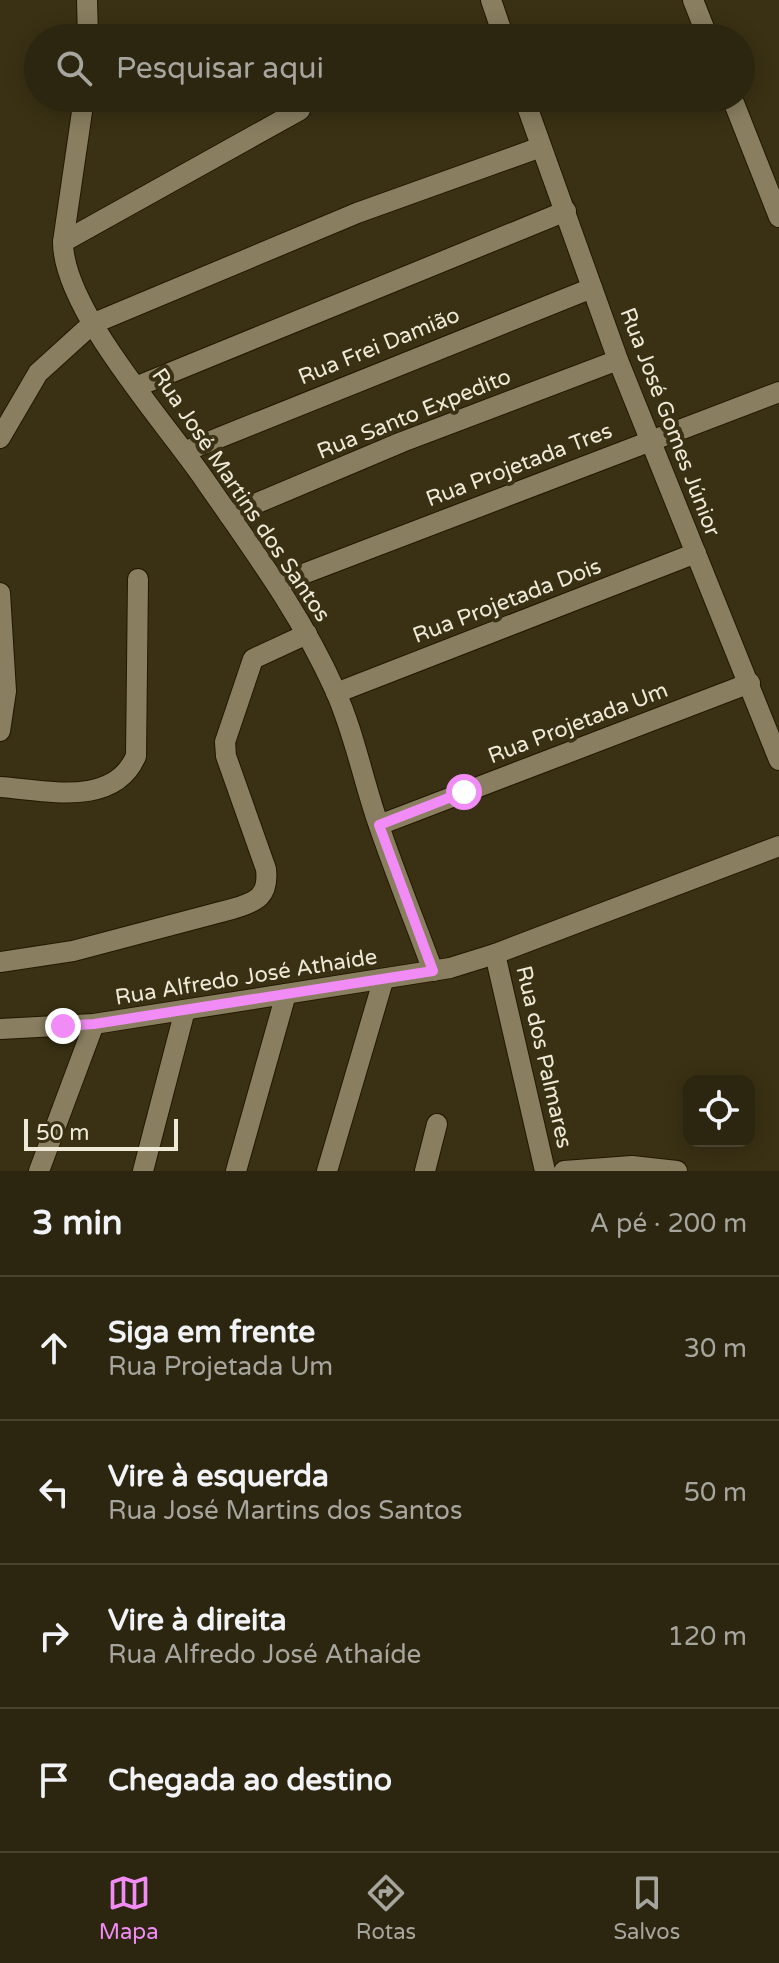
<!DOCTYPE html>
<html lang="pt">
<meta charset="utf-8">
<style>
:root{--surface:#2c250f;--page:#342d18;--text:#f1f3f6;--muted:#a6a59e;--line:#48422f;--accent:#f18bf5}
body{margin:0;font-family:"Varela Round",sans-serif;background:var(--page);color:var(--text)}
.controls{position:absolute;right:24px;bottom:24px;display:grid;overflow:hidden;border-radius:16px;box-shadow:0 4px 20px #0003}
.controls button{width:72px;height:72px;display:grid;place-items:center;padding:0;border:0;border-bottom:2px solid var(--line);background:var(--surface);color:var(--text);font:40px sans-serif}
.scale{position:absolute;left:24px;bottom:20px;width:154px;box-sizing:border-box;padding-left:8px;border:4px solid #efe9d8;border-top:0;font-size:22px;line-height:28px;white-space:nowrap;color:#efe9d8;-webkit-text-stroke:6px #3a3114;paint-order:stroke}
.stop{position:absolute;width:24px;height:24px;margin:-18px;border:6px solid #f18bf5;border-radius:50%;background:#fff}
.stop.end{background:#f18bf5;border-color:#fff;box-shadow:0 2px 8px #0008}
.list{margin:0;padding:0;list-style:none}
h2{display:flex;justify-content:space-between;align-items:center;height:104px;margin:0;padding:0 32px;font-size:34px}
h2 small{font-size:26px;font-weight:400;color:var(--muted)}
.list li{display:grid;grid-template-columns:52px 1fr auto;gap:24px;align-items:center;box-sizing:border-box;height:144px;padding:0 32px;border-top:2px solid var(--line)}
.list b{display:block;font-size:30px;white-space:nowrap}
.list p{margin:0;font-size:26px;white-space:nowrap;color:var(--muted)}
.list em{font-size:26px;font-style:normal;color:var(--muted)}
.icon{flex:none;width:44px;height:44px;fill:none;stroke:currentColor;stroke-width:2;stroke-linecap:round;stroke-linejoin:round}
.map{position:relative;flex:none;width:779px;height:1171px;overflow:hidden}
.search{position:absolute;background:var(--surface);box-shadow:0 4px 20px #0003;left:24px;right:24px;top:24px;height:88px;display:flex;align-items:center;gap:20px;box-sizing:border-box;padding:0 28px;border-radius:44px;color:var(--muted);font-size:30px}
.sheet{height:680px;background:var(--surface)}
nav{display:flex;justify-content:space-around;align-items:center;box-sizing:border-box;height:112px;border-top:2px solid var(--line);background:var(--surface);font-size:22px;color:var(--muted)}
nav a{display:grid;justify-items:center;gap:4px}
nav .on{color:var(--accent)}
.map>svg:first-child{display:block}
.lines{fill:none;stroke-linecap:round;stroke-linejoin:round}
.minor-casing{stroke:#211800;stroke-width:22}
.minor{stroke:#897e60;stroke-width:20}
.route{stroke:#f18bf5;stroke-width:10}
.labels{text-anchor:middle;dominant-baseline:central;stroke-width:8;stroke-linejoin:round;paint-order:stroke}
.street-label{font-size:22px;fill:#efe9d8;stroke:#3a3114}
</style>
<div class="map">
<svg width="779" height="1171" viewBox="0 0 779 1171">
<rect width="100%" height="100%" fill="#3a3114"/>
<g class="lines">
<defs>
<g id="minor">
<polyline points="87,0 88,38"/>
<polyline points="491,0 504,38"/>
<polyline points="693,0 708,38"/>
<path d="M 84,98 L 63,242 C 63,309 164,421 204,479 C 251,547 301,614 335,690 C 354,732 363,780 378,823 C 395,873 415,922 433,971"/>
<polyline points="524,98 618,360 779,760"/>
<polyline points="732,98 779,217"/>
<polyline points="63,242 300,110"/>
<polyline points="138,386 566,211"/>
<polyline points="0,438 38,373 92,324 357,213 541,147"/>
<polyline points="186,451 592,288"/>
<polyline points="229,515 402,442 618,360"/>
<polyline points="277,584 779,392"/>
<polyline points="0,593 6,691 0,731"/>
<polyline points="336,693 696,553"/>
<path d="M 0,787 C 45,790 114,808 136,756 L 138,579"/>
<polyline points="379,825 750,683"/>
<polyline points="495,954 545,1171"/>
<path d="M 0,962 L 73,951 L 232,909 C 257,902 269,896 266,869 L 226,756 L 225,742 L 253,659 L 307,634"/>
<polyline points="0,1029 94,1024 450,968 495,954 779,846"/>
<polyline points="39,1171 94,1024"/>
<polyline points="143,1171 185,1010"/>
<polyline points="236,1171 286,994"/>
<polyline points="327,1171 383,981"/>
<polyline points="425,1171 437,1124"/>
<polyline points="564,1171 632,1166 677,1171"/>
</g>
</defs>
<use href="#minor" class="minor-casing"/>
<use href="#minor" class="minor"/>
</g>
<g class="lines">
<polyline class="route" points="63,1026 94,1024 433,971 379,825 464,792"/>
</g>
<g class="labels">
<g class="street-label">
<text transform="translate(379 346) rotate(-22)">Rua Frei Damião</text>
<text transform="translate(414 414) rotate(-22)">Rua Santo Expedito</text>
<text transform="translate(670 422) rotate(69)">Rua José Gomes Júnior</text>
<text transform="translate(519 465) rotate(-21)">Rua Projetada Tres</text>
<text transform="translate(241 495) rotate(56)">Rua José Martins dos Santos</text>
<text transform="translate(507 601) rotate(-21)">Rua Projetada Dois</text>
<text transform="translate(578 723) rotate(-21)">Rua Projetada Um</text>
<text transform="translate(246 977) rotate(-9)">Rua Alfredo José Athaíde</text>
<text transform="translate(544 1057) rotate(77)">Rua dos Palmares</text>
</g>
</g>
</svg>
<div class="controls">
<button><svg class="icon" aria-label="locate" viewBox="0 0 24 24"><circle cx="12" cy="12" r="6"/><path d="M12 2v4M12 18v4M2 12h4M18 12h4"/></svg></button>
</div>
<div class="scale">50 m</div>
<div class="stop" style="left:464px;top:792px"></div>
<div class="stop end" style="left:63px;top:1026px"></div>
<div class="search"><svg class="icon" aria-label="search" viewBox="0 0 24 24"><circle cx="10" cy="10" r="6"/><path d="M15 15l6 6"/></svg>Pesquisar aqui</div>
</div>
<section class="sheet">
<h2>3 min<small>A pé · 200 m</small></h2>
<ul class="list">
<li><svg class="icon" aria-label="ahead" viewBox="0 0 24 24"><path d="M12 20V5M6 11l6-6 6 6"/></svg><div><b>Siga em frente</b><p>Rua Projetada Um</p></div><em>30 m</em></li>
<li><svg class="icon" aria-label="left" viewBox="0 0 24 24"><path d="M17 20v-9H6M10 6l-5 5 5 5"/></svg><div><b>Vire à esquerda</b><p>Rua José Martins dos Santos</p></div><em>50 m</em></li>
<li><svg class="icon" aria-label="right" viewBox="0 0 24 24"><path d="M7 20v-9h11M14 6l5 5-5 5"/></svg><div><b>Vire à direita</b><p>Rua Alfredo José Athaíde</p></div><em>120 m</em></li>
<li><svg class="icon" aria-label="arrive" viewBox="0 0 24 24"><path d="M6 21V4h12l-3 4 3 4H6"/></svg><div><b>Chegada ao destino</b></div></li>
</ul>
</section>
<nav>
<a class="on"><svg class="icon" aria-label="map" viewBox="0 0 24 24"><path d="M3 6l6-2 6 2 6-2v14l-6 2-6-2-6 2zM9 4v14M15 6v14"/></svg>Mapa</a>
<a><svg class="icon" aria-label="directions" viewBox="0 0 24 24"><path d="M12 3l9 9-9 9-9-9zM9 14v-3h6M13 9l2 2-2 2"/></svg>Rotas</a>
<a><svg class="icon" aria-label="saved" viewBox="0 0 24 24"><path d="M7 4h10v16l-5-4-5 4z"/></svg>Salvos</a>
</nav>
